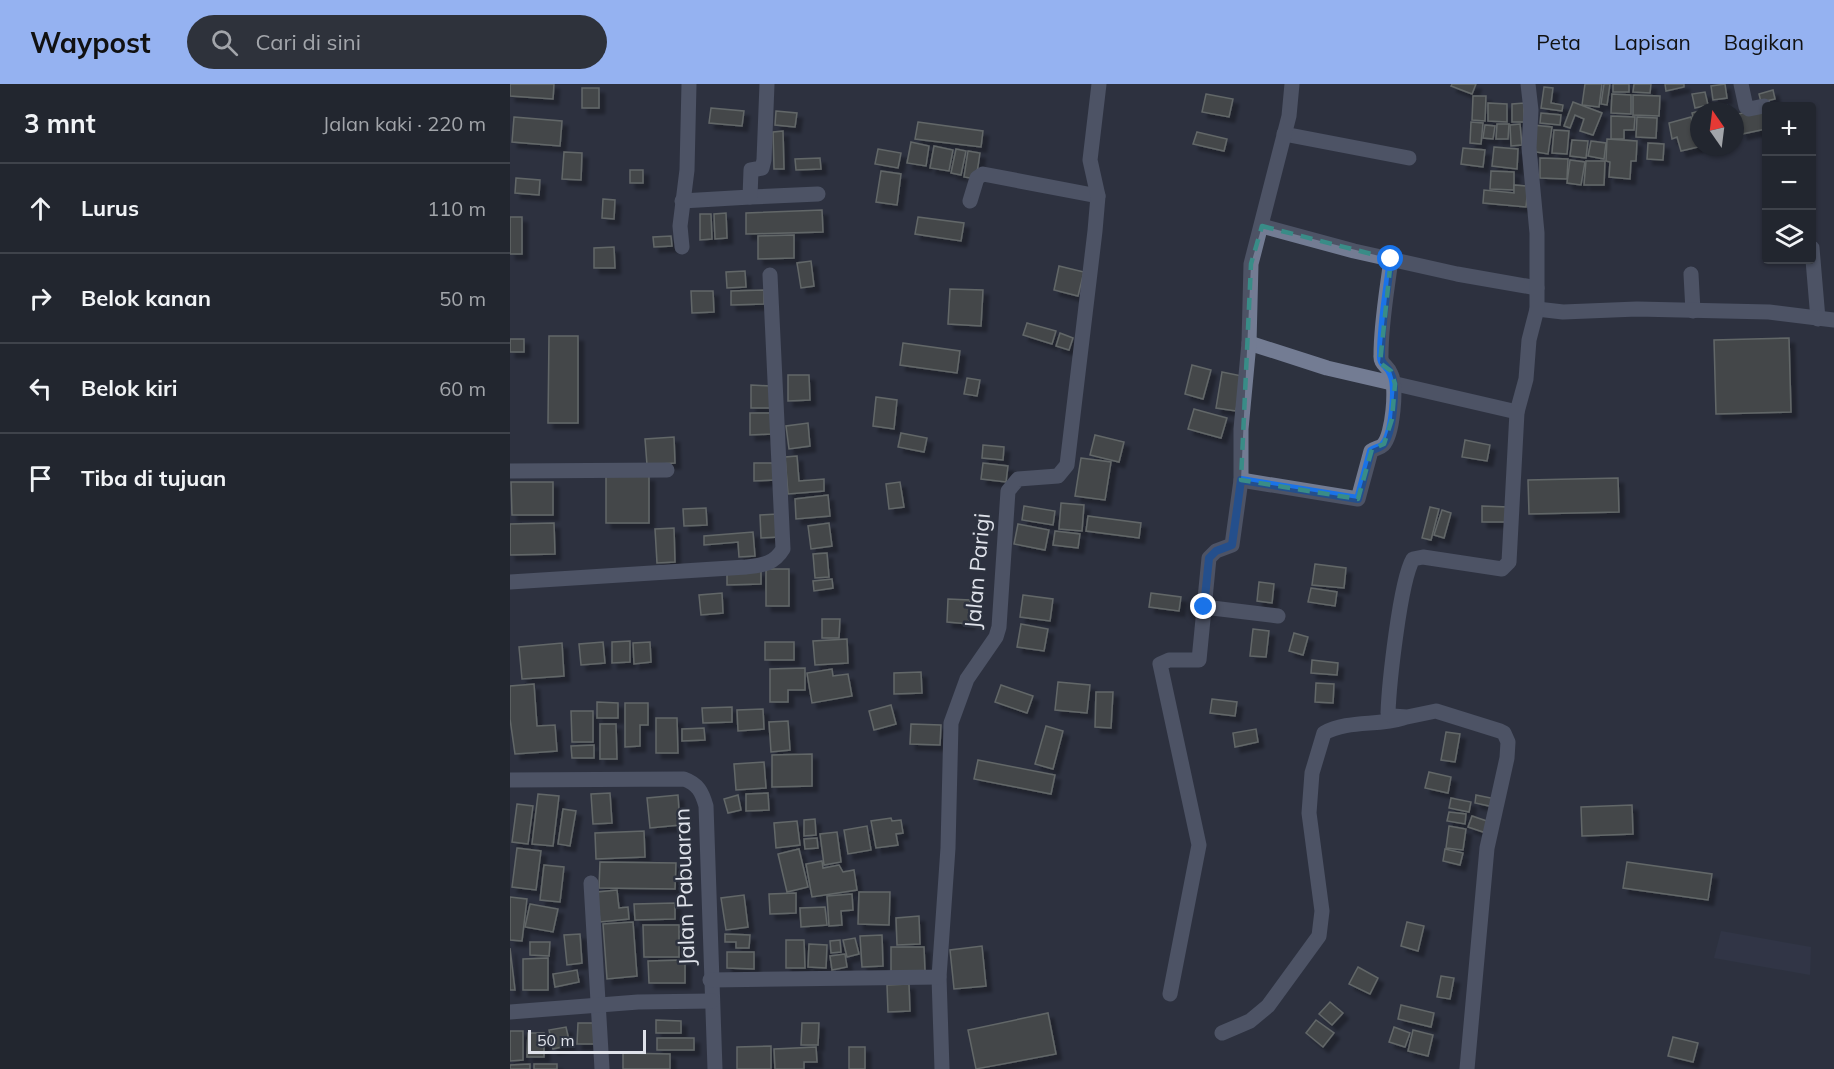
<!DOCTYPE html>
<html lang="id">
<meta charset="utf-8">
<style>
:root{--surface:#22262f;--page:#2e323b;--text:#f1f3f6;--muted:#a2a5aa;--line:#3f434b;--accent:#95b2f1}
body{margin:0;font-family:Mulish,sans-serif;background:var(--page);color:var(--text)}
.controls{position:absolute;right:18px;top:18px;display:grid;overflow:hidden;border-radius:6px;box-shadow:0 2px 4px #0004}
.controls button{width:54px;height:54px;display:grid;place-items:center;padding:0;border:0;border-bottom:2px solid var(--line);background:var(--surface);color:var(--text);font:30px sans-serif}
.compass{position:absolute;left:1180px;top:18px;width:54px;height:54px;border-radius:50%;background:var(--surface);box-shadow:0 2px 4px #0004;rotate:346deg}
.scale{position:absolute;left:18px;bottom:15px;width:118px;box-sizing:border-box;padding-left:6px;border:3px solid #dfe2ea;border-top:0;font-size:16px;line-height:21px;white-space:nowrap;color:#dfe2ea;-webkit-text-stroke:4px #2d323f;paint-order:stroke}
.stop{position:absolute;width:18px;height:18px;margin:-14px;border:4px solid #1a73e8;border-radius:50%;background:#fff}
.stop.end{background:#1a73e8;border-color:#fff;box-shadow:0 2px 6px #0008}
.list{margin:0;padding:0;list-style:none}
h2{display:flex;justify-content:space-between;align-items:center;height:78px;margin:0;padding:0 24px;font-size:26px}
h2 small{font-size:20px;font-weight:400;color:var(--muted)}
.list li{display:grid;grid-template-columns:39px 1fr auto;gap:18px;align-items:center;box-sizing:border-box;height:90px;padding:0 24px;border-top:2px solid var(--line)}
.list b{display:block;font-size:22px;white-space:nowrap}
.list em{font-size:20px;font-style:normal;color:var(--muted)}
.icon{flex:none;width:33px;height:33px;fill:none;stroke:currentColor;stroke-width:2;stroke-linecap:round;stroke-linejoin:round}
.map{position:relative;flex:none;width:1324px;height:985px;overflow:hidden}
header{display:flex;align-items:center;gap:36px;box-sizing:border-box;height:84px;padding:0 30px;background:var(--accent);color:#111}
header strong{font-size:28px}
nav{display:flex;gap:33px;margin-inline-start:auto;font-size:21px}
.search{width:420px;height:54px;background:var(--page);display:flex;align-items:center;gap:15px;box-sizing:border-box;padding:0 21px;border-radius:33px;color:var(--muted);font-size:22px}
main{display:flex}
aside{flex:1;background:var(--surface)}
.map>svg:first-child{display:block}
.built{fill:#353b4e}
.building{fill:#5e6355;stroke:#a3a999;stroke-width:1.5;filter:url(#shadow)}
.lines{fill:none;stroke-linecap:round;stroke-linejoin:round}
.minor{stroke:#737c93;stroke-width:15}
.route{stroke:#1a73e8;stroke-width:8}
.marked{fill:none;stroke:#398c87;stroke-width:4.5;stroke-dasharray:12 8;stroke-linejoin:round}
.labels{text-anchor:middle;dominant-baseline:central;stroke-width:5;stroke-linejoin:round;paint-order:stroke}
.street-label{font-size:22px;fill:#dfe2ea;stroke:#2d323f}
</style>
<header>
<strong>Waypost</strong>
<div class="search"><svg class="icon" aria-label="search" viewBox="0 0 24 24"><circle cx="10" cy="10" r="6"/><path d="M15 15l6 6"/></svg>Cari di sini</div>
<nav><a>Peta</a><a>Lapisan</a><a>Bagikan</a></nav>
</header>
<main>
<aside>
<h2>3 mnt<small>Jalan kaki · 220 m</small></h2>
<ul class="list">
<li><svg class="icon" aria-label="ahead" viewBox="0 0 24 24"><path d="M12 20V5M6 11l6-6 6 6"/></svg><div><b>Lurus</b></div><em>110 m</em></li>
<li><svg class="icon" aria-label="right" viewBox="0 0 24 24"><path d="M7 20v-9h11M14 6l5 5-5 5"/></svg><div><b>Belok kanan</b></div><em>50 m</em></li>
<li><svg class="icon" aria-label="left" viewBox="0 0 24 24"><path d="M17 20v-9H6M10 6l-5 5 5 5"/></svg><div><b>Belok kiri</b></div><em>60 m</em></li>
<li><svg class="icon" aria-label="arrive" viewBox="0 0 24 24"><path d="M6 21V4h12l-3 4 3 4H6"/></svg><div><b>Tiba di tujuan</b></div></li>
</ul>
</aside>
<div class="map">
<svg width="1324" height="985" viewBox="0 0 1324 985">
<defs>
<filter id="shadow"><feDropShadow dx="5.5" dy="5.5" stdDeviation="1.5" flood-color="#0009"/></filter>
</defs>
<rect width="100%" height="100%" fill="#2d323f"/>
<polygon class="built" points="1211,847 1301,863 1300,891 1204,874"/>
<g class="building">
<polygon points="0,0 44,0 43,15 0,12"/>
<polygon points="942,0 966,0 962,10 941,2"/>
<polygon points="1075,0 1092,0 1089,23 1072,21"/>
<polygon points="1094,0 1100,0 1097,21 1091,20"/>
<rect x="1103" y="0" width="16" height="8"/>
<polygon points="1124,0 1141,0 1140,9 1123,8"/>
<polygon points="1155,0 1174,0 1174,3 1156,7"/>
<polygon points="1215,0 1217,14 1203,16 1201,2"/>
<polygon points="1034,3 1043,4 1041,19 1053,21 1052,27 1031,24"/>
<rect x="72" y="4" width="17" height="20"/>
<polygon points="1263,6 1265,15 1251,18 1249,10"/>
<polygon points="1195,8 1198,21 1185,24 1182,10"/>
<polygon points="696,10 723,15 719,33 692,28"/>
<polygon points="1102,10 1121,11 1121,30 1101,29"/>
<polygon points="1123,11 1150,12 1149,32 1123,31"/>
<polygon points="963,12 976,12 975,37 962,36"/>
<polygon points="1063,18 1092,29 1083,51 1070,47 1074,35 1065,31 1060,44 1054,42"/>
<polygon points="978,19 997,20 997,38 978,37"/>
<polygon points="1014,19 1014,38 1002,38 1002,20"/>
<polygon points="1217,21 1219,27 1203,27 1202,24"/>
<polygon points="201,24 234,27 232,42 199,39"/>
<polygon points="1252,25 1256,45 1232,50 1228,30"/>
<polygon points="266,27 287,29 285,43 265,41"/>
<polygon points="1189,27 1189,44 1186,44 1182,29"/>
<polygon points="1031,29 1051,31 1050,41 1030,39"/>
<polygon points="1101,32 1125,33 1124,46 1114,46 1114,55 1101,55"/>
<polygon points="4,33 52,37 50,62 2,58"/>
<polygon points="1127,33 1147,34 1146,54 1126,53"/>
<polygon points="1181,33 1188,63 1171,67 1167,53 1162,55 1159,39"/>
<polygon points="408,38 473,47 471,63 405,55"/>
<polygon points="961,38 973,39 971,60 960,59"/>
<polygon points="987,40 999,40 998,55 986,55"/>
<polygon points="1010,40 1012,61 1001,62 1000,41"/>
<polygon points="975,41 985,42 983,55 973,54"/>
<polygon points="1023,41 1042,43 1038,70 1020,67"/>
<polygon points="1044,46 1059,47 1057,70 1042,69"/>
<polygon points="273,47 274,85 264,85 263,48"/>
<polygon points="687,48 717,55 714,67 683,60"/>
<polygon points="1097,55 1127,57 1126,77 1121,77 1120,95 1099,93 1100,78 1096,77"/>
<polygon points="1062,56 1078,57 1076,74 1060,72"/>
<polygon points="1081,57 1096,59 1094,75 1078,72"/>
<polygon points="401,58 419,62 416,82 397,79"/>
<polygon points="1138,59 1154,60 1153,76 1137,75"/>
<polygon points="424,62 443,66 439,87 420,84"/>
<polygon points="984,63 1008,65 1007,85 982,82"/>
<polygon points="953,64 975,66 973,83 951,80"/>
<polygon points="368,65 391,69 388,84 365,80"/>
<polygon points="446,65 456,67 451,91 441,89"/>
<polygon points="458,67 470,69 466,95 454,93"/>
<polygon points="54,68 72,69 71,96 52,95"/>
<polygon points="310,74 311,85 286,86 285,75"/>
<polygon points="1030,74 1058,75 1057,95 1030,94"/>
<polygon points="1060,76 1075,78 1071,101 1057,99"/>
<polygon points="1076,77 1095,77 1094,101 1074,101"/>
<rect x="120" y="86" width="13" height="13"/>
<polygon points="371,87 391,90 387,121 366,118"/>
<polygon points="981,87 1004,88 1004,106 980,105"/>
<polygon points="6,94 30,96 29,111 5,109"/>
<polygon points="1004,101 1018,102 1016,123 973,119 974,106 1004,109"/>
<polygon points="93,115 105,116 104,135 92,134"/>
<polygon points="312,126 313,148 236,150 236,129"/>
<polygon points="216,129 217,154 205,155 204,130"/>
<polygon points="190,130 201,130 202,155 190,156"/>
<rect x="0" y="133" width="12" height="37"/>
<polygon points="408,133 454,139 451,157 405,150"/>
<polygon points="284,151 284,174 248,175 248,152"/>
<polygon points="161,152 162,162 144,163 143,153"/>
<polygon points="104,163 105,184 84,184 84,164"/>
<polygon points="301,177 304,202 291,204 287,179"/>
<polygon points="549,182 574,188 568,212 544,206"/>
<polygon points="235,187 236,203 217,204 216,188"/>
<polygon points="440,205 473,206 471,242 438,240"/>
<polygon points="254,206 254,220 221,221 221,207"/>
<polygon points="181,207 203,207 204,228 182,229"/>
<polygon points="517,239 546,247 542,260 513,251"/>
<polygon points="550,249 563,254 559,266 546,262"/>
<polygon points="39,252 68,252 68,339 38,339"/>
<polygon points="1279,254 1281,328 1206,330 1204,256"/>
<rect x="0" y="255" width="14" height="13"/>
<polygon points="393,259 450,267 447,289 390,281"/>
<polygon points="682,281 701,286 693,315 675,310"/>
<polygon points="712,288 732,292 726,327 706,324"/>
<polygon points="278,291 299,291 300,316 278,317"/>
<polygon points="457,294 470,296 467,312 454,310"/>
<polygon points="241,301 261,302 260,324 241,324"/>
<polygon points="366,313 387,316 384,345 363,342"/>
<polygon points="684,325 717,334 711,354 678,345"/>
<polygon points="240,329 262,329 262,350 240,351"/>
<polygon points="298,339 300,362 279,365 276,342"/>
<polygon points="391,349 417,354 414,368 388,363"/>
<polygon points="585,351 614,358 609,378 580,371"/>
<polygon points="164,353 165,379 137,381 135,355"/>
<polygon points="955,356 980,361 977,377 952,373"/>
<polygon points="473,361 494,363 493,376 472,374"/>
<polygon points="287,372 289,397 314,395 314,407 278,410 275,373"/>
<polygon points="571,374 601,378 595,416 565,412"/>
<polygon points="244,379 265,379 265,396 244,397"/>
<polygon points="473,379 498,382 496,398 471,395"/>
<rect x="96" y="392" width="43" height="47"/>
<polygon points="1108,394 1109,428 1019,430 1018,396"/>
<polygon points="1,398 43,398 43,431 2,431"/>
<polygon points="390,398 394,423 379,425 376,400"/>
<polygon points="318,411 320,432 286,435 285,415"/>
<polygon points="551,419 574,421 572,447 549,445"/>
<polygon points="514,422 545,427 543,441 512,436"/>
<polygon points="972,422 999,423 999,438 972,438"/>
<polygon points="920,423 929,425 921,456 912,454"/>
<polygon points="196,424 197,441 174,442 173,425"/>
<polygon points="932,426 941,429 934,454 924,451"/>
<polygon points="268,430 269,453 251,454 250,431"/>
<polygon points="578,432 631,439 629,454 576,447"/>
<polygon points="44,439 45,470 0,471 0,440"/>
<polygon points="319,439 322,462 301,465 298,442"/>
<polygon points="508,440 539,446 535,466 504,460"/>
<polygon points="164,444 165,478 147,479 145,445"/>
<polygon points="545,447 570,450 568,464 543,461"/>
<polygon points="243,448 245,472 229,473 228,458 194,461 194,452"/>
<polygon points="317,469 319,493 305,494 303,470"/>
<polygon points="805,480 836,484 834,504 802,501"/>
<rect x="256" y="485" width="23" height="37"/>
<polygon points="251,487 251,500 217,501 217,488"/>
<polygon points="322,495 323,504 304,507 303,497"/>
<polygon points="749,498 764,500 762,519 747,517"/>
<polygon points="801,504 827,508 825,522 798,518"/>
<polygon points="212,509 213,529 191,531 189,511"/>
<polygon points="641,509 671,513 669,527 639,523"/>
<polygon points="513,511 543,515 540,537 510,533"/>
<polygon points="438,515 460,516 459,540 437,538"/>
<polygon points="312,535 330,535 329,554 312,554"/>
<polygon points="511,540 538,545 534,567 507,563"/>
<polygon points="743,545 759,547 756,573 740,572"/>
<polygon points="784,549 798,553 793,571 779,567"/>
<polygon points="337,555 338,579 305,581 303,557"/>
<polygon points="120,557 120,578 102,579 102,558"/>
<polygon points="93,558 95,579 71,581 69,560"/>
<polygon points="140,558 141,578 124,580 123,559"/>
<rect x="255" y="558" width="29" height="18"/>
<polygon points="52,559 54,592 12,595 9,563"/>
<polygon points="802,576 828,579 827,591 801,589"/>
<polygon points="295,584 295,606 278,606 278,618 260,618 260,585"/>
<polygon points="322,585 323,592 338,590 342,612 302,619 297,589"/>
<polygon points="411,588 412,609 384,610 384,589"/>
<polygon points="548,598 580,601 577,629 545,626"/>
<polygon points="806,599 824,600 823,619 805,618"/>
<polygon points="24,600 27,642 45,641 47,667 5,670 0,635 0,602"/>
<polygon points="491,601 523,612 517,629 485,618"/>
<polygon points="586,608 603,608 601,644 585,643"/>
<polygon points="702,615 727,618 725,632 700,629"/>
<polygon points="87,618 108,619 108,634 87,634"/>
<polygon points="115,619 138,619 138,641 130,641 130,662 115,663"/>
<polygon points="381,621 386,640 364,646 359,627"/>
<polygon points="222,623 222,638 193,639 192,624"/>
<polygon points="253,625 254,645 228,647 227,626"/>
<polygon points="61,627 83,627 83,658 62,658"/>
<polygon points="146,634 167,634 168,669 146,669"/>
<polygon points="278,637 280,666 261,668 259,638"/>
<polygon points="90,640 106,640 107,675 90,675"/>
<polygon points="401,640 431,641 430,661 400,660"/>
<polygon points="536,642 553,647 543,685 525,680"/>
<polygon points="194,644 195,656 172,657 172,645"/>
<polygon points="746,645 748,658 725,663 723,649"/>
<polygon points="936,648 950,650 945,678 931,676"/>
<polygon points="84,661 84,674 62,674 61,662"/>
<polygon points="302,670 302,702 262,703 262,671"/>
<polygon points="468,676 545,691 541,710 464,695"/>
<polygon points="254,678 256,704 226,706 224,680"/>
<polygon points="919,688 941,693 938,709 915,704"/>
<polygon points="100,709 102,739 83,740 81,710"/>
<polygon points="258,709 259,726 236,727 236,710"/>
<polygon points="28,710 49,712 43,762 22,760"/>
<polygon points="168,711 170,741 140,744 137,714"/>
<polygon points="228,711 231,726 218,729 214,715"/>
<polygon points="966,711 986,715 984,723 965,719"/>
<polygon points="941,714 961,718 959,728 939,724"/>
<polygon points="7,720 23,722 18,760 2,758"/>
<polygon points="1122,721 1123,750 1072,752 1071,723"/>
<polygon points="53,725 66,727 60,762 48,760"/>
<polygon points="939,728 956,730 955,740 937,737"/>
<polygon points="962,732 980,738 976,749 958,743"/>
<polygon points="381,734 382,737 391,736 393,749 386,750 388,761 366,764 361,737"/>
<polygon points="305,735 306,751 294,752 294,736"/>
<polygon points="287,737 290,761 266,764 264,739"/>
<polygon points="357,742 361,766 338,770 334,746"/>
<polygon points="939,742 956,745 953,766 936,764"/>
<polygon points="134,747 135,773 86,775 85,749"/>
<polygon points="327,748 331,778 314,781 310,750"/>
<polygon points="307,754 308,764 295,765 294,755"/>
<polygon points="7,764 31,767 26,806 2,803"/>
<polygon points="289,765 298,803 277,808 268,770"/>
<polygon points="935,765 953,769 950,781 933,777"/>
<polygon points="312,777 313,784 329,781 333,788 344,786 347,806 302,813 296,780"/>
<polygon points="90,778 166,779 165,805 89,804"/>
<polygon points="1117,778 1202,790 1198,816 1113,804"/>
<polygon points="34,781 54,783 50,818 30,816"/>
<polygon points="107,806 109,824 118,823 119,835 90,838 87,808"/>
<polygon points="349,808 380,808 379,841 348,840"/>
<polygon points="286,809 286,829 260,830 259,810"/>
<polygon points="342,810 343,826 331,827 332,841 319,842 317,812"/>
<polygon points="234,811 238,843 216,846 211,814"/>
<polygon points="0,813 17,815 12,857 0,856"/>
<polygon points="165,819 165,835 125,836 124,820"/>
<polygon points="20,820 48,825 43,848 15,843"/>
<polygon points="315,823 317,841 291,843 290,824"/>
<polygon points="409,832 410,860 387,861 386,834"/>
<polygon points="123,838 127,892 97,895 93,840"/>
<polygon points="897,838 914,842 908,867 891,862"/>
<polygon points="133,841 169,841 169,873 134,873"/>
<polygon points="70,850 72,879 57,881 54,851"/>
<polygon points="215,850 240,851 239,864 226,864 226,858 215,858"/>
<polygon points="372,851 373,882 352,883 350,852"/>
<polygon points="345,854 349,870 337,873 333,856"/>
<polygon points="276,856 294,856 295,884 276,884"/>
<polygon points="330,856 331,868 321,869 320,857"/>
<polygon points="20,858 40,858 39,872 20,871"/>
<polygon points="299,860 317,861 316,884 298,883"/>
<polygon points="472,862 476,902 444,905 440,866"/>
<polygon points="381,863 414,863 415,887 381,888"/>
<polygon points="0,864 5,906 0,906"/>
<polygon points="217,868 244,868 244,885 217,884"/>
<polygon points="335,870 337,883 322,886 320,872"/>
<polygon points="38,874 38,906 13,906 13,875"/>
<polygon points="175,876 175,899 139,899 138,877"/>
<polygon points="848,883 868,894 860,910 839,900"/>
<polygon points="67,886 69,898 45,903 43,890"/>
<polygon points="931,892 944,894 940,915 927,913"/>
<polygon points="399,900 400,927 378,928 377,901"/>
<polygon points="820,918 833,929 822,941 809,930"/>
<polygon points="891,921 924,929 921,943 888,935"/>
<polygon points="538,929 546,970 466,985 458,946"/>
<polygon points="146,936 171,937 171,949 146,949"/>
<polygon points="806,936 824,949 813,963 796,949"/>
<polygon points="68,939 85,939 85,960 67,960"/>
<polygon points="292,939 309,939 308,961 291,961"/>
<polygon points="56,943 60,961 43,965 39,946"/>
<polygon points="884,943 900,949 895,963 879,958"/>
<polygon points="903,946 923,951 918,972 898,967"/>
<polygon points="0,947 13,947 13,976 0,977"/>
<polygon points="18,949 34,949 34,973 17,973"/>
<polygon points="1163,953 1188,959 1183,978 1158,972"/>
<rect x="147" y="954" width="37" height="12"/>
<polygon points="261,962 261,985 227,985 227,963"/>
<polygon points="306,963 307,978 294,978 294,985 265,985 264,965"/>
<rect x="339" y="963" width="16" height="22"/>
<polygon points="113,969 160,970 160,985 113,985"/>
<polygon points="20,980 20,985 0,985 0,981"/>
<rect x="24" y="980" width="23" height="5"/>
</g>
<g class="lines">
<g class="minor">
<polyline points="1231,0 1236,23 1239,25 1254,22 1256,24"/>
<polyline points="774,50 899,74"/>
<polyline points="240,113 308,110"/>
<polyline points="172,117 240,113 241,86 252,84 254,76 257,0"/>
<polyline points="460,117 467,94 473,90 588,112"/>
<polyline points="752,142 844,167 947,190 1027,204"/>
<polyline points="172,163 170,142 177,86 179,0"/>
<polyline points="1302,164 1308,235"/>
<polyline points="1181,190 1183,227"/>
<polyline points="1027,225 1053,228 1127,225 1259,228 1324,236"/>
<polyline points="739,259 817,284 1007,328"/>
<polyline points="0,387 157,386"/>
<path d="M 731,396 L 848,415 L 861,367 C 865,364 870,364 873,361 C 883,351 887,302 881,290 C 878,281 870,281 871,271 C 871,239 877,207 881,175"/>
<path d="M 0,498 L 236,483 C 253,481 264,480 273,465 L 260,191"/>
<polyline points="694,523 768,532"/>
<path d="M 0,696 L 174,695 C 188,700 192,708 196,722 L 205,985"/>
<polyline points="81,799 92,985"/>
<polyline points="429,893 432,985"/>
<polyline points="200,896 429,893 438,764 441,639 457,595 486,553 489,543 498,407 508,395 548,392 557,381 585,147 588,112 580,76 589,0"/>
<polyline points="660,910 689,761 650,580 659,576 689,576 699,474 706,467 722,461 731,396 731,345 739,259 741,180 779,32 782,0"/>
<polyline points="0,928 128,918 202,917"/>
<path d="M 712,949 L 740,937 L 758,922 L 809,852 L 812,827 L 799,729 L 802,689 L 814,649 C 838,636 867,642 893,634"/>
<path d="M 957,985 L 977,764 L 997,674 L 998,658 L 994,649 L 990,647 L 926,627 L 897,633 L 882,632 L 878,629 C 879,601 890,497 903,475 L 913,473 L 992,485 L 999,478 L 1007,328 L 1016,295 L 1019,256 L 1027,225 L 1027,149 L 1019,64 L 1021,26 L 1018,0"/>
</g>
</g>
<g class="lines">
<path class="route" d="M 694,523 L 699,474 L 706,467 L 722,461 L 731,396 L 848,415 L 861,367 C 865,364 870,364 873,361 C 883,350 887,302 881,290 C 878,281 870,281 871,271 C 871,239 877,207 881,175"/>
</g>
<path d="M0 0H1324V985H0ZM 752,142 L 881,175 L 870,279 L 881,287 L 885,300 L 882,335 L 874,360 L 862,365 L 848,415 L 731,396 L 741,180 Z" fill="#2d323f" fill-opacity=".55" fill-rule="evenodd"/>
<path class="marked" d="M 752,142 L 881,175 L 870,279 L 881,287 L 885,300 L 882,335 L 874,360 L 862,365 L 848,415 L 731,396 L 741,180 Z"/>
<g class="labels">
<g class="street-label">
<text transform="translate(467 487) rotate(-85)">Jalan Parigi</text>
<text transform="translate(174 803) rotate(-92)">Jalan Pabuaran</text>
</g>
</g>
</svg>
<div class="controls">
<button>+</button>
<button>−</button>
<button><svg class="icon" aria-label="layers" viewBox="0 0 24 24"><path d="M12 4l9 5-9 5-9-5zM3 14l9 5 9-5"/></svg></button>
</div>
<svg class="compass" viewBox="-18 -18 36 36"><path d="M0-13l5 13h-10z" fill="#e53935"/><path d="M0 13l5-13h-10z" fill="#a2a5aa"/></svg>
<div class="scale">50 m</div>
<div class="stop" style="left:881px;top:175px"></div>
<div class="stop end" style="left:694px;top:523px"></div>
</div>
</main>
